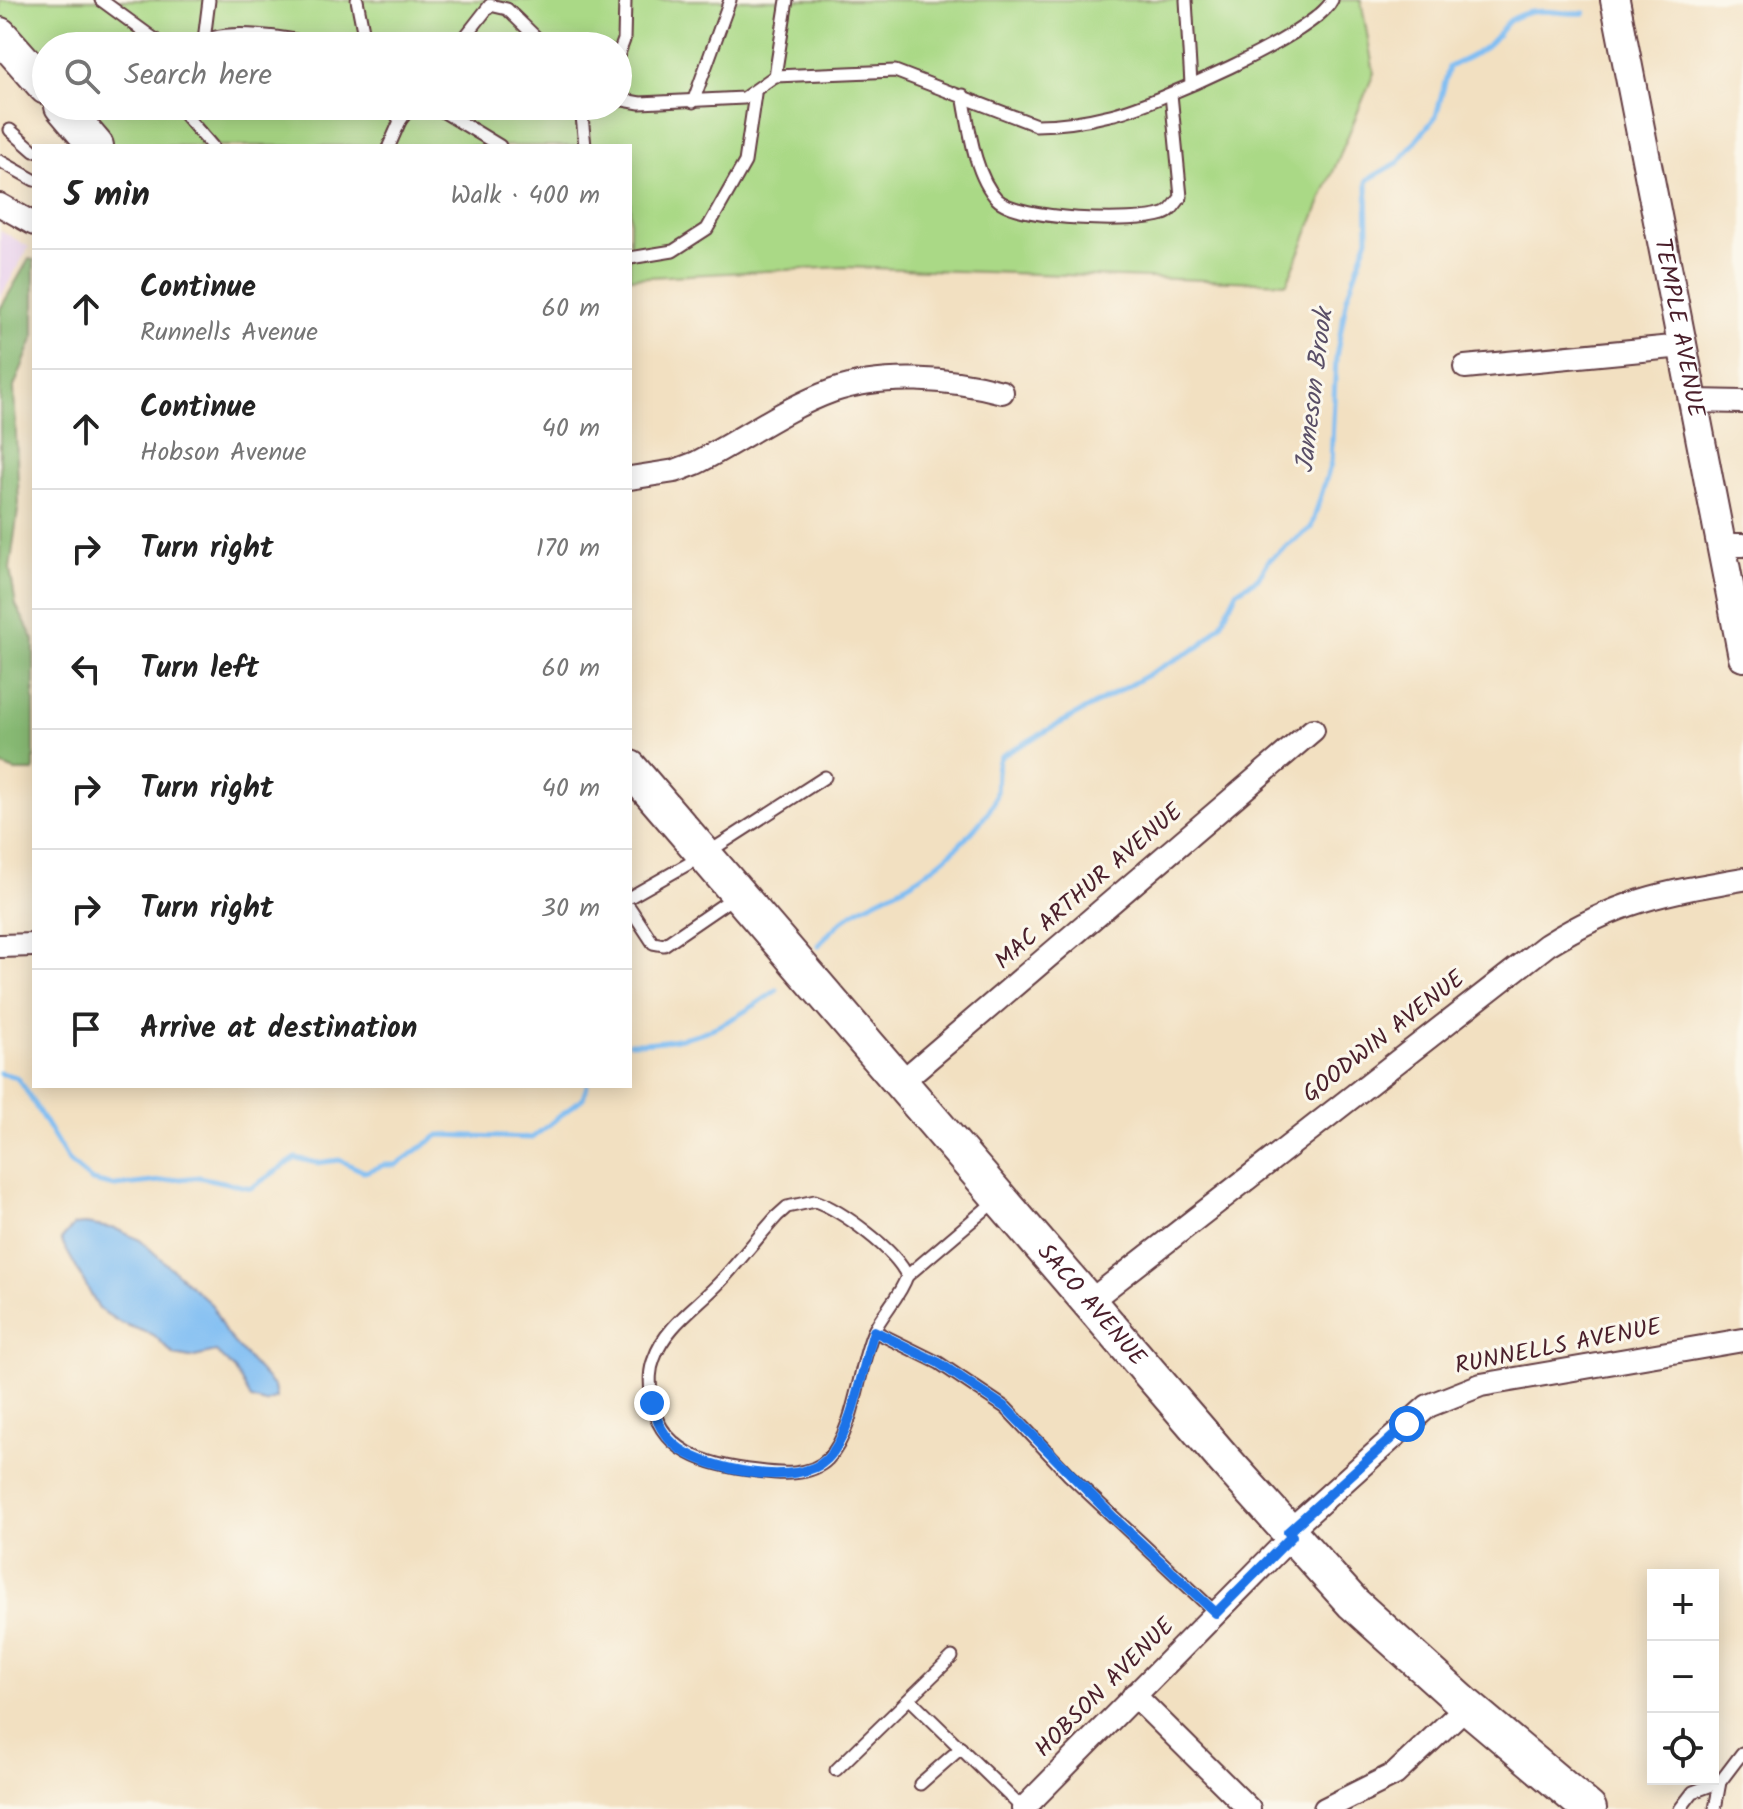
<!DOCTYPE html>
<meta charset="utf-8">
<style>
:root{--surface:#fff;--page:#f6f6f6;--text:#222;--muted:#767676;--line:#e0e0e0}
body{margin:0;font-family:Kalam,sans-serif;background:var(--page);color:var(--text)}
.controls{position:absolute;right:24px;bottom:24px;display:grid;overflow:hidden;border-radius:0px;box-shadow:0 4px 20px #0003}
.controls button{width:72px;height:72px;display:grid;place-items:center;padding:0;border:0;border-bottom:2px solid var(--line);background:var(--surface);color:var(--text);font:40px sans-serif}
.stop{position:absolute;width:24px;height:24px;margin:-18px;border:6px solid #1a73e8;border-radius:50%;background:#fff}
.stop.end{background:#1a73e8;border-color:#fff;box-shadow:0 2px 8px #0008}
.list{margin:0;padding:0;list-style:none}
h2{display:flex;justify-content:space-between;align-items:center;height:104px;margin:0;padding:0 32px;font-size:34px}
h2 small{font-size:26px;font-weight:400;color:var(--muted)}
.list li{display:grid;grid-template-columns:52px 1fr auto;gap:24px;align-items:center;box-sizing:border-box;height:120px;padding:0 32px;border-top:2px solid var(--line)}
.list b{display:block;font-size:30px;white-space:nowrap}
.list p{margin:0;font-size:26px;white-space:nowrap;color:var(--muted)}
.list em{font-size:26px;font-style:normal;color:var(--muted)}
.icon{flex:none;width:44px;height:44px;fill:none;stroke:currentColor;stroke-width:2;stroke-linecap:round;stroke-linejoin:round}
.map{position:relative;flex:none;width:1743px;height:1809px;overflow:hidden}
.search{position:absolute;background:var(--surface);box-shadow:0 4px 20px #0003;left:32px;top:32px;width:600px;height:88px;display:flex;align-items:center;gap:20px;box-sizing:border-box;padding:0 28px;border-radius:44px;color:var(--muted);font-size:30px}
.panel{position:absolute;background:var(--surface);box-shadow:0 4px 20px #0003;left:32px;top:144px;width:600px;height:944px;border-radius:0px}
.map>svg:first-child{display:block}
.built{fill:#e9d2ed}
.green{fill:#aad986;stroke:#7a7c58;stroke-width:2}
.forest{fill:#87b973;stroke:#686c4f;stroke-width:2}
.water{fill:#80bef3;stroke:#656e8f;stroke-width:2}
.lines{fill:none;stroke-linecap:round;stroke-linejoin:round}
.stream{stroke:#80bef3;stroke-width:5}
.service-casing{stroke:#633c42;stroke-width:15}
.minor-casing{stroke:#633c42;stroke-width:26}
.tertiary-casing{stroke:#633c42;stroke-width:32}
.primary-casing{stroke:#633c42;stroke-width:38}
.service{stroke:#fff;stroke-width:11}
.minor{stroke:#fff;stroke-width:22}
.tertiary{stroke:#fff;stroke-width:28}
.primary{stroke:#fff;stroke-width:34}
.route{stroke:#1a73e8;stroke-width:10}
.labels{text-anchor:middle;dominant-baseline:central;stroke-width:6;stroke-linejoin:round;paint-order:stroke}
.street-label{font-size:24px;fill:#4a1f2b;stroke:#fbf7ec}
.water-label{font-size:26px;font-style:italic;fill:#5a4f67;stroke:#fbf7ec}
</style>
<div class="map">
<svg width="1743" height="1809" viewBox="0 0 1743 1809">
<rect width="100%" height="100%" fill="#fbf7ec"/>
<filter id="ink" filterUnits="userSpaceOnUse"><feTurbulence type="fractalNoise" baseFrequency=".0125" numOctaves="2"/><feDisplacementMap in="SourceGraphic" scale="16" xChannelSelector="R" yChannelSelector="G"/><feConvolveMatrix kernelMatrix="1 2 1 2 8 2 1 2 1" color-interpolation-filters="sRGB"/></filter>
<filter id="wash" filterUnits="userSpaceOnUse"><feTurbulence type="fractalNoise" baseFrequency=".006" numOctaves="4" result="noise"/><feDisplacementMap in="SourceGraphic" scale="32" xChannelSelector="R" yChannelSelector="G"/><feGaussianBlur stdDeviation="1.8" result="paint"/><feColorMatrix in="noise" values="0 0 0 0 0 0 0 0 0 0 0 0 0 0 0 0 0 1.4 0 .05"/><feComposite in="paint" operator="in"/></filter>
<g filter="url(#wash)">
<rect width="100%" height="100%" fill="#f2e0c1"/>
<polygon class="built" points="0,230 29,247 0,298"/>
<polygon class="green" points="0,0 1361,0 1374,73 1287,283 844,267 630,278 630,146 112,146 76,106 618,106 618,46 46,46 46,72 0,23"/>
<polygon class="forest" points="29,259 34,260 34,337 14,387 19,503 10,569 16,605 34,640 34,771 15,771 0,765 0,309"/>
<polygon class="water" points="85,1224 116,1229 140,1240 212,1305 226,1334 274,1387 276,1398 265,1403 251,1399 235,1370 216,1352 190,1358 174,1355 154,1335 121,1323 99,1309 61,1240 74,1225"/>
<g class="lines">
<g class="stream">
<path d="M 818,946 C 850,907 866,907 908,884 C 938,867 971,837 990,809 C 1002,791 992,773 1001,756 L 1200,646 L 1221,624 L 1237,591 L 1258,578 L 1269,560 L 1311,528 L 1331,463 L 1336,357 L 1347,297 L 1368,238 L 1367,180 L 1399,162 L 1436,116 L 1449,67 C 1463,60 1482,52 1493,40 C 1506,27 1504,19 1527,13 C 1545,8 1564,15 1584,13"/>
<path d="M 630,1043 C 695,1043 726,1026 777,990"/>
<polyline points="0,1073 16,1077 24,1087 69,1162 92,1181 115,1186 199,1177 251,1188 296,1158 317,1163 339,1160 365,1172 384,1165 396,1165 439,1135 532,1138 583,1098 587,1086"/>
</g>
</g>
</g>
<g filter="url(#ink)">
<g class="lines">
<defs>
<g id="service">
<polyline points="101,0 164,46"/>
<polyline points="357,0 366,46"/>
<polyline points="1186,0 1191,84"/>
<polyline points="204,40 209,0"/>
<path d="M 198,46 C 218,24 296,39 323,46"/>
<polyline points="458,46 490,5 507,9 545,46"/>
<polyline points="618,56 624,40 625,0"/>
<polyline points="775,76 787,0"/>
<path d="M 963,95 C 969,126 974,175 997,199 C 1018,220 1135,224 1164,214 C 1171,212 1176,203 1181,197 L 1171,94"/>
<path d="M 618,99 L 640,103 L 744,98 L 775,76 L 895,71 L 1036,125 C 1061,125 1086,121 1110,115 C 1151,106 1316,34 1332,0"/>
<polyline points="693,102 730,0"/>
<polyline points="182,106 185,115 212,146"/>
<polyline points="434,106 500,146"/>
<polyline points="581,106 585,146"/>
<polyline points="400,121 411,106"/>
<polyline points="10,130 34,151"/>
<polyline points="389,146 400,121 391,106"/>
<polyline points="0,161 34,180"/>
<polyline points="630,258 673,251 707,229 745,162 755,94"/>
<polyline points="630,897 704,855 825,777"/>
<polyline points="630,908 653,943 664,945 734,897"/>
<path d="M 815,1201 C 841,1210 896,1250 907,1276 C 900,1297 882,1313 873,1333 C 858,1369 855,1430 828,1459 C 810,1477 780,1474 758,1471 C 709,1466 656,1452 651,1395 C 650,1382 649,1371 654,1359 C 665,1326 699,1305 721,1281 C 740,1260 758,1237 777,1216 L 787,1207 Z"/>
<polyline points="907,1276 995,1201"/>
<polyline points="874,1331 939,1363 1006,1408 1069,1475 1216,1613"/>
<polyline points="910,1699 1023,1809"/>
<polyline points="836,1770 952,1657"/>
<polyline points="920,1784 961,1748"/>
<polyline points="1680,1809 1693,1792 1720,1782"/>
<polyline points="1715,1809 1720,1782 1742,1753"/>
</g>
<g id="minor">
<polyline points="0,205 34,224"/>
<polyline points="1465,367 1683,346"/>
<polyline points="1694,401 1743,402"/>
<path d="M 630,478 L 675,471 L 696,463 C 741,440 785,408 832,391 C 883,373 950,378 1002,392"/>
<polyline points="1722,545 1743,545"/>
<polyline points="0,946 34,945"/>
<polyline points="900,1083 1313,730"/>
<path d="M 1089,1302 L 1547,945 C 1618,901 1662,893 1743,879"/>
<polyline points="1288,1532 1428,1406 1481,1385 1743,1340"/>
<polyline points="1134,1695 1249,1809"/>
<polyline points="1023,1809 1292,1536"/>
<polyline points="1325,1809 1395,1774 1467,1706"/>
</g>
<g id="tertiary">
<path id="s1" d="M 1615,0 L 1743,657"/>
</g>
<g id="primary">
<polyline points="0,35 46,87"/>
<polyline points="62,106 96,146"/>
<path id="s2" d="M 630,768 L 1222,1457 L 1353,1603 L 1467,1706 L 1589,1809"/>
</g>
</defs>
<use href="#service" class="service-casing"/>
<use href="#minor" class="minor-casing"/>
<use href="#tertiary" class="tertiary-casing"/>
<use href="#primary" class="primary-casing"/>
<use href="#service" class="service"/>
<use href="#minor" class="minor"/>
<use href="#tertiary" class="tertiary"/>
<use href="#primary" class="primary"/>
</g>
</g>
<g class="lines" filter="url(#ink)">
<path class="route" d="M 652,1403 C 657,1422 663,1437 680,1449 C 709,1470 799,1488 827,1459 C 852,1434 863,1365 874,1331 L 939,1363 L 1006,1408 L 1119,1523 L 1216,1613 L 1292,1536 L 1288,1532 L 1407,1424"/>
</g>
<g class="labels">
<g class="street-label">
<text stroke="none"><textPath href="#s1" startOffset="334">TEMPLE AVENUE</textPath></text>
<text transform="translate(1089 887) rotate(-41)">MAC ARTHUR AVENUE</text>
<text transform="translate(1384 1037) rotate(-38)">GOODWIN AVENUE</text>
<text stroke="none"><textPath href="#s2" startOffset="708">SACO AVENUE</textPath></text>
<text transform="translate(1558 1347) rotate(-11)">RUNNELLS AVENUE</text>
<text transform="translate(1105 1688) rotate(-45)">HOBSON AVENUE</text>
</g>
<g class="water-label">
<text transform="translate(1315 391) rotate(-83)">Jameson Brook</text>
</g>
</g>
</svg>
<div class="controls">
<button>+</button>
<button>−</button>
<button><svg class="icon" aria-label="locate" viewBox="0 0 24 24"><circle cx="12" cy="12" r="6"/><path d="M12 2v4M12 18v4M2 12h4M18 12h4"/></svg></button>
</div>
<div class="stop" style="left:1407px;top:1424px"></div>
<div class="stop end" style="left:652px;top:1403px"></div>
<div class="search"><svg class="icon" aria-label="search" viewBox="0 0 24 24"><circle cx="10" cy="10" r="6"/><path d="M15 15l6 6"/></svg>Search here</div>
<section class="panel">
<h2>5 min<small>Walk · 400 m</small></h2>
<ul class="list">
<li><svg class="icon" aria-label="ahead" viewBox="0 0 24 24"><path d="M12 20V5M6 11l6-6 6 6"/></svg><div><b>Continue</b><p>Runnells Avenue</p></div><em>60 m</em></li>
<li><svg class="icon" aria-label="ahead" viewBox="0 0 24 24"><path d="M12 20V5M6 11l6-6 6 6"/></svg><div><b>Continue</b><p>Hobson Avenue</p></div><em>40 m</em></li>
<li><svg class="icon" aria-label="right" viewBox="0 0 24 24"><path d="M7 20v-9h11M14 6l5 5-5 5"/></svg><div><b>Turn right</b></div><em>170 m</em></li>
<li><svg class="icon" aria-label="left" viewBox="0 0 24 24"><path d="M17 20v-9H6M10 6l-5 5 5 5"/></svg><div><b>Turn left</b></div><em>60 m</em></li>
<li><svg class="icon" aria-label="right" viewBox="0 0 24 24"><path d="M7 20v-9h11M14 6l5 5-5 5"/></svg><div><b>Turn right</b></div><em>40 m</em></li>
<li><svg class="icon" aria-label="right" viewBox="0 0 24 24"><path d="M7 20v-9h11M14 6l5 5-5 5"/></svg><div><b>Turn right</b></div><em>30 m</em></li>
<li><svg class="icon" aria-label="arrive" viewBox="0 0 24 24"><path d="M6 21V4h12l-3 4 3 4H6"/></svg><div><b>Arrive at destination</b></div></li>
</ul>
</section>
</div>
